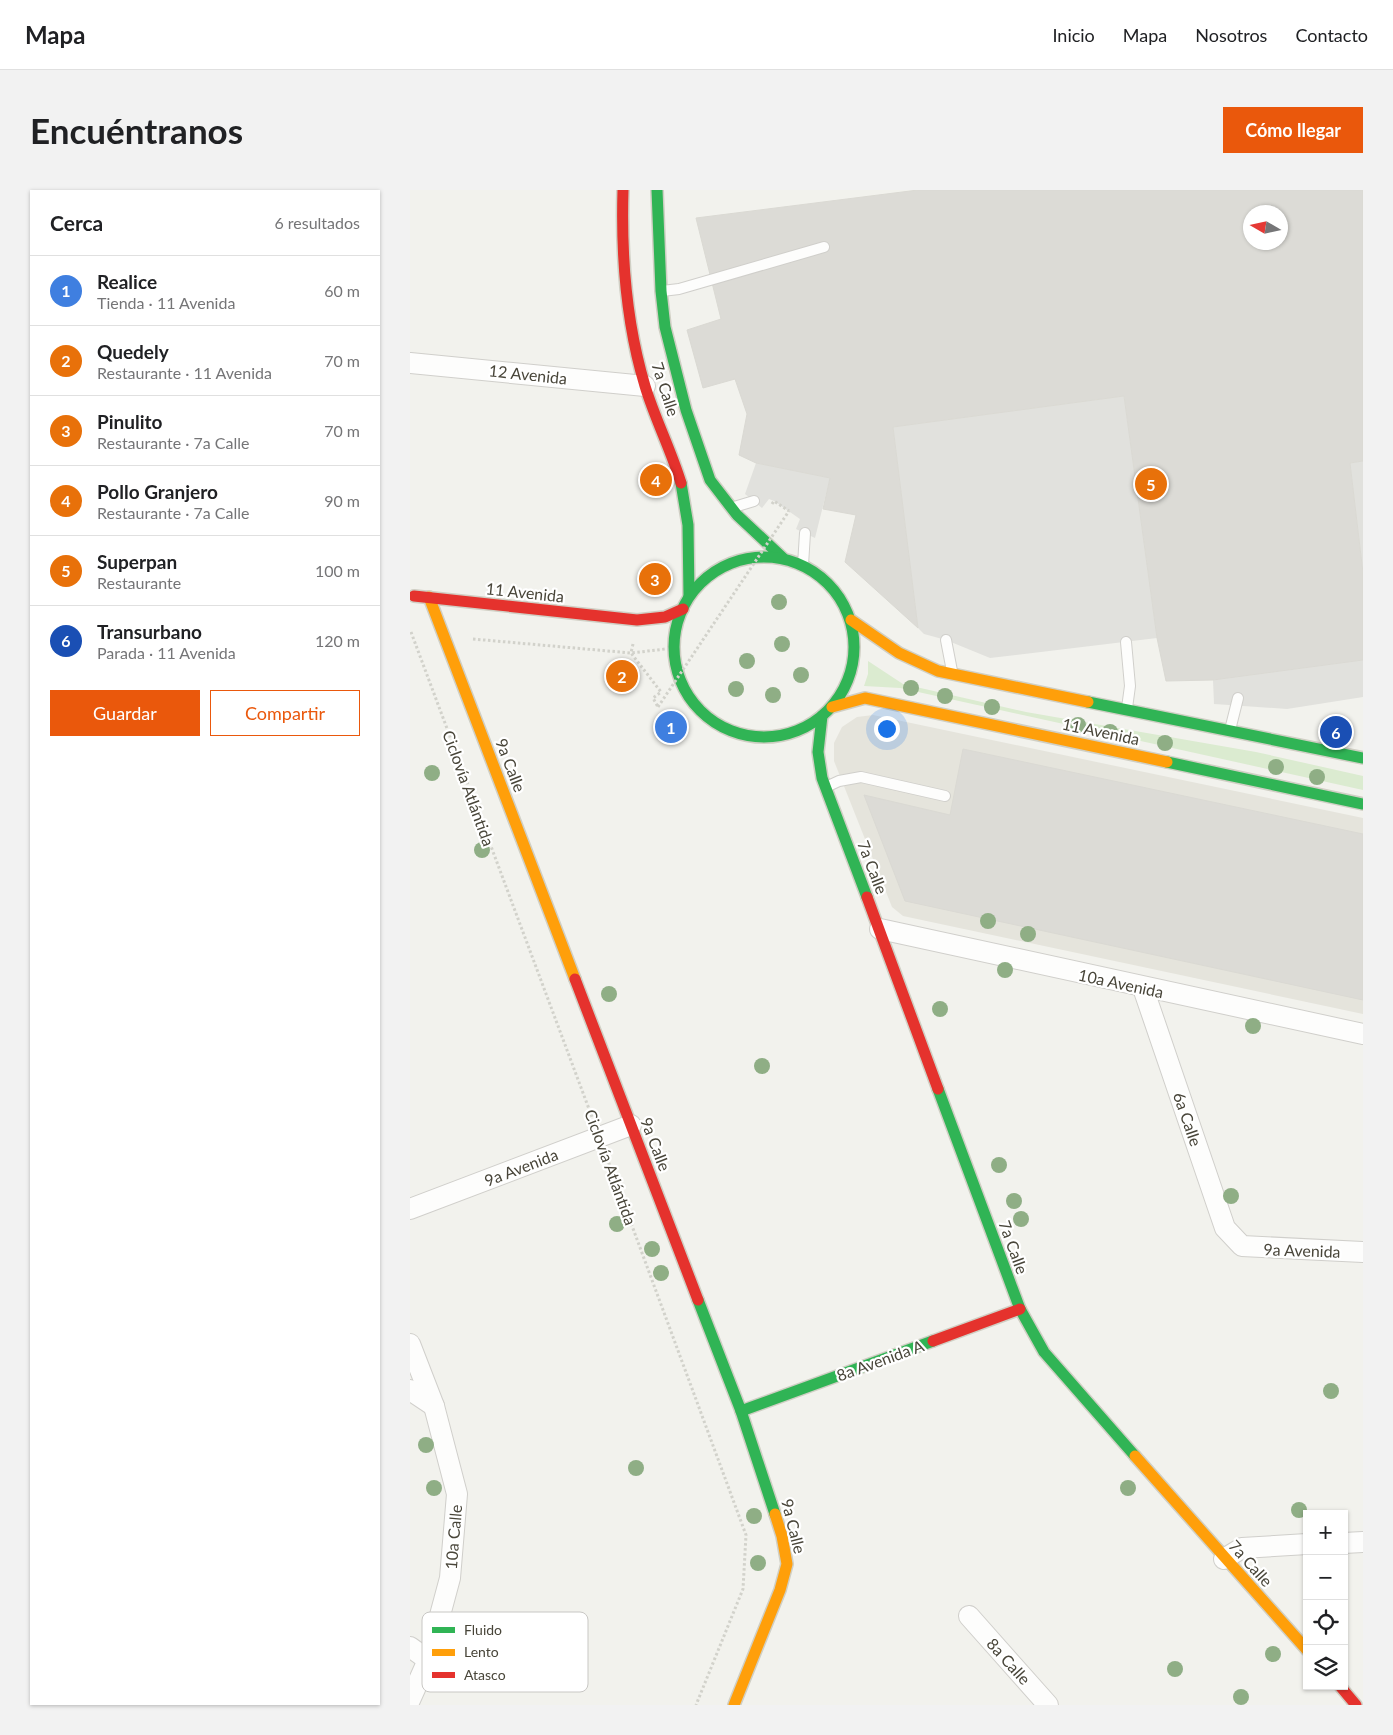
<!DOCTYPE html>
<html lang="es">
<meta charset="utf-8">
<style>
:root{--surface:#fff;--page:#f2f2f2;--text:#202124;--muted:#757577;--line:#e0e0e0;--accent:#ea580c}
body{margin:0;font-family:Lato,sans-serif;background:var(--page);color:var(--text)}
.controls{position:absolute;right:15px;bottom:15px;display:grid;overflow:hidden;border-radius:0px;box-shadow:0 1px 4px #0004}
.controls button{width:45px;height:45px;display:grid;place-items:center;padding:0;border:0;border-bottom:1px solid var(--line);background:var(--surface);color:var(--text);font:25px sans-serif}
.compass{position:absolute;left:833px;top:15px;width:45px;height:45px;border-radius:50%;background:var(--surface);box-shadow:0 1px 4px #0004;rotate:279deg}
.you{position:absolute;left:476px;top:538px;width:18px;height:18px;margin:-12px;border:4px solid #fff;border-radius:50%;background:#1a73e8;box-shadow:0 0 0 8px #1a73e833}
.badge{display:grid;place-items:center;width:32px;height:32px;border-radius:50%;background:var(--accent);color:#fff;font-size:16px;font-weight:700}
.pin{position:absolute;translate:-50% -50%;border:2px solid #fff;box-shadow:0 1px 5px #0006}
.list{margin:0;padding:0;list-style:none}
h2{display:flex;justify-content:space-between;align-items:center;height:65px;margin:0;padding:0 20px;font-size:21px}
h2 small{font-size:16px;font-weight:400;color:var(--muted)}
.list li{display:grid;grid-template-columns:32px 1fr auto;gap:15px;align-items:center;box-sizing:border-box;height:70px;padding:0 20px;border-top:1px solid var(--line)}
.list b{display:block;font-size:19px;white-space:nowrap}
.list p{margin:0;font-size:16px;white-space:nowrap;color:var(--muted)}
.list em{font-size:16px;font-style:normal;color:var(--muted)}
.actions{display:flex;gap:10px;padding:15px 20px}
.actions a{flex:1;padding:11px 0;border:1px solid var(--accent);border-radius:0px;text-align:center;font-size:18px;color:var(--accent)}
.actions .main{background:var(--accent);color:#fff}
.icon{flex:none;width:28px;height:28px;fill:none;stroke:currentColor;stroke-width:2;stroke-linecap:round;stroke-linejoin:round}
.map{position:relative;flex:none;width:953px;height:1515px;overflow:hidden;border-radius:0px}
header{display:flex;align-items:center;gap:30px;box-sizing:border-box;height:70px;padding:0 25px;background:var(--surface);border-bottom:1px solid var(--line)}
header strong{font-size:24px}
nav{display:flex;gap:28px;margin-inline-start:auto;font-size:18px}
.intro{display:flex;align-items:center;justify-content:space-between;box-sizing:border-box;height:120px;padding:0 30px}
h1{margin:0;font-size:35px}
.button{padding:12px 22px;border-radius:0px;background:var(--accent);color:#fff;font-size:18px;font-weight:700}
main{display:flex;gap:30px;padding:0 30px}
aside{flex:1;background:var(--surface);border-radius:0px;box-shadow:0 1px 4px #0004}
.map>svg:first-child{display:block}
.residential{fill:#e5e4dc}
.green{fill:#dbebd0}
.parking{fill:#e1e1dd}
.building{fill:#dcdbd6;stroke:#dad9d3;fill-rule:evenodd}
.lines{fill:none;stroke-linecap:round;stroke-linejoin:round}
.lane-casing{stroke:#d0cfcb;stroke-width:12}
.street-casing{stroke:#d0cfcb;stroke-width:22}
.fast-casing{stroke:#d0cfc4;stroke-width:14}
.slow-casing{stroke:#d0cfc4;stroke-width:14}
.jam-casing{stroke:#d0cfc4;stroke-width:14}
.path{stroke:#d2d2cb;stroke-width:3;stroke-dasharray:2.5 2.5;stroke-linecap:butt}
.lane{stroke:#fdfdfc;stroke-width:10}
.street{stroke:#fdfdfc;stroke-width:20}
.fast{stroke:#30b455;stroke-width:11}
.slow{stroke:#ff9f0a;stroke-width:11}
.jam{stroke:#e5322d;stroke-width:11}
.path-bridge{stroke:#d2d2cb;stroke-width:3;stroke-dasharray:2.5 2.5;stroke-linecap:butt}
.tree{fill:#8fae85}
.labels{text-anchor:middle;dominant-baseline:central;stroke-width:4.5;stroke-linejoin:round;paint-order:stroke}
.street-label{font-size:16px;fill:#484539;stroke:#fff}
.key{fill:#fff;stroke:#c8c7c4;stroke-width:1}
.key-label{font-size:14px;fill:#484539}
</style>
<header>
<strong>Mapa</strong>
<nav><a>Inicio</a><a>Mapa</a><a>Nosotros</a><a>Contacto</a></nav>
</header>
<div class="intro"><h1>Encuéntranos</h1><a class="button">Cómo llegar</a></div>
<main>
<aside>
<h2>Cerca<small>6 resultados</small></h2>
<ul class="list">
<li><span class="badge" style="background:#3f7fe0">1</span><div><b>Realice</b><p>Tienda · 11 Avenida</p></div><em>60 m</em></li>
<li><span class="badge" style="background:#e8710a">2</span><div><b>Quedely</b><p>Restaurante · 11 Avenida</p></div><em>70 m</em></li>
<li><span class="badge" style="background:#e8710a">3</span><div><b>Pinulito</b><p>Restaurante · 7a Calle</p></div><em>70 m</em></li>
<li><span class="badge" style="background:#e8710a">4</span><div><b>Pollo Granjero</b><p>Restaurante · 7a Calle</p></div><em>90 m</em></li>
<li><span class="badge" style="background:#e8710a">5</span><div><b>Superpan</b><p>Restaurante</p></div><em>100 m</em></li>
<li><span class="badge" style="background:#1a4fb4">6</span><div><b>Transurbano</b><p>Parada · 11 Avenida</p></div><em>120 m</em></li>
</ul>
<div class="actions"><a class="main">Guardar</a><a>Compartir</a></div>
</aside>
<div class="map">
<svg width="953" height="1515" viewBox="0 0 953 1515">
<rect width="100%" height="100%" fill="#f2f2ed"/>
<polygon class="residential" points="463,525 953,628 953,824 493,726 482,717 424,571 424,553 432,537 447,527"/>
<polygon class="green" points="458,471 493,494 616,522 846,562 953,586 953,600 490,498 454,496 458,484"/>
<g class="parking">
<polygon points="714,206 747,448 580,468 536,450 514,444 508,438 483,237"/>
<polygon points="953,271 953,383 940,273"/>
<polygon points="346,273 420,288 405,348 386,339 390,329 364,311 359,309 352,318 335,304"/>
<polygon points="953,470 953,507 877,519 804,514 803,490"/>
</g>
<g class="building">
<path d="M 508,0 L 953,0 L 953,271 L 940,273 L 953,383 L 953,470 L 803,490 L 756,491 L 747,448 L 714,206 L 483,237 L 508,438 L 435,372 L 446,325 L 413,319 L 420,288 L 346,273 L 329,265 L 337,224 L 325,189 L 293,198 L 277,140 L 311,129 L 286,28 ZM 841,22 L 871,22 L 871,52 L 841,52 Z"/>
<polygon points="553,559 953,644 953,810 495,711 454,605 540,625"/>
</g>
<g class="lines">
<defs>
<g id="lane">
<polyline points="252,101 269,99 414,57"/>
<polyline points="324,317 344,311"/>
<polyline points="393,375 395,343"/>
<polyline points="536,450 542,481"/>
<polyline points="716,452 720,496 717,518"/>
<polyline points="820,540 828,508"/>
<polyline points="416,597 429,591 451,587 535,606"/>
</g>
<g id="street">
<polyline points="0,173 235,196"/>
<polyline points="470,739 953,844"/>
<polyline points="733,798 815,1038 832,1056 953,1062"/>
<polyline points="0,1019 221,935"/>
<polyline points="0,1154 24,1216 47,1304 40,1388 18,1470 0,1510"/>
<polyline points="0,1200 24,1216"/>
<polyline points="934,1353 953,1352"/>
<polyline points="814,1369 832,1358 897,1354"/>
<polyline points="559,1426 638,1515"/>
<polyline points="0,1457 18,1470"/>
</g>
<g id="fast">
<polyline points="247,0 251,101 255,137 276,220 300,290 327,325 373,368"/>
<polyline points="271,293 278,335 279,406"/>
<circle cx="354" cy="457" r="90"/>
<polyline points="678,512 953,568"/>
<polyline points="412,526 408,562 412,588 457,707"/>
<polyline points="757,572 953,614"/>
<polyline points="528,899 610,1119 634,1162 725,1266"/>
<polyline points="288,1110 331,1221 365,1324"/>
<polyline points="331,1221 523,1151"/>
</g>
<g id="slow">
<polyline points="19,407 165,789"/>
<polyline points="441,430 489,463 528,481 678,512"/>
<polyline points="422,517 455,508 757,572"/>
<polyline points="725,1266 897,1460"/>
<polyline points="324,1515 370,1400 377,1374 372,1346 365,1324"/>
</g>
<g id="jam">
<path d="M 213,0 C 211,66 216,133 235,196 C 245,229 261,260 271,293"/>
<polyline points="4,406 227,430 255,427 273,419"/>
<polyline points="457,707 528,899"/>
<polyline points="165,789 288,1110"/>
<polyline points="523,1151 610,1119"/>
<polyline points="930,1496 946,1515"/>
</g>
</defs>
<use href="#lane" class="lane-casing"/>
<use href="#street" class="street-casing"/>
<use href="#fast" class="fast-casing"/>
<use href="#slow" class="slow-casing"/>
<use href="#jam" class="jam-casing"/>
<g class="path">
<polyline points="362,314 364,311 379,321"/>
<polyline points="1,442 182,927"/>
<polyline points="63,449 221,463 264,458"/>
<polyline points="223,454 221,463 251,502 243,508 248,517"/>
<polyline points="197,968 336,1345 333,1399 286,1515"/>
</g>
<use href="#lane" class="lane"/>
<use href="#street" class="street"/>
<use href="#fast" class="fast"/>
<use href="#slow" class="slow"/>
<use href="#jam" class="jam"/>
<polyline class="path-bridge" points="248,517 379,321"/>
</g>
<g class="tree">
<circle cx="369" cy="412" r="8"/>
<circle cx="372" cy="454" r="8"/>
<circle cx="337" cy="471" r="8"/>
<circle cx="391" cy="485" r="8"/>
<circle cx="501" cy="498" r="8"/>
<circle cx="326" cy="499" r="8"/>
<circle cx="363" cy="505" r="8"/>
<circle cx="535" cy="506" r="8"/>
<circle cx="582" cy="517" r="8"/>
<circle cx="668" cy="535" r="8"/>
<circle cx="700" cy="542" r="8"/>
<circle cx="755" cy="553" r="8"/>
<circle cx="866" cy="577" r="8"/>
<circle cx="22" cy="583" r="8"/>
<circle cx="907" cy="587" r="8"/>
<circle cx="72" cy="660" r="8"/>
<circle cx="578" cy="731" r="8"/>
<circle cx="618" cy="744" r="8"/>
<circle cx="595" cy="780" r="8"/>
<circle cx="199" cy="804" r="8"/>
<circle cx="530" cy="819" r="8"/>
<circle cx="843" cy="836" r="8"/>
<circle cx="352" cy="876" r="8"/>
<circle cx="589" cy="975" r="8"/>
<circle cx="821" cy="1006" r="8"/>
<circle cx="604" cy="1011" r="8"/>
<circle cx="611" cy="1029" r="8"/>
<circle cx="207" cy="1034" r="8"/>
<circle cx="242" cy="1059" r="8"/>
<circle cx="251" cy="1083" r="8"/>
<circle cx="921" cy="1201" r="8"/>
<circle cx="16" cy="1255" r="8"/>
<circle cx="226" cy="1278" r="8"/>
<circle cx="24" cy="1298" r="8"/>
<circle cx="718" cy="1298" r="8"/>
<circle cx="889" cy="1320" r="8"/>
<circle cx="344" cy="1326" r="8"/>
<circle cx="348" cy="1373" r="8"/>
<circle cx="863" cy="1464" r="8"/>
<circle cx="765" cy="1479" r="8"/>
<circle cx="831" cy="1507" r="8"/>
</g>
<g class="labels">
<g class="street-label">
<text transform="translate(118 184) rotate(6)">12 Avenida</text>
<text transform="translate(256 199) rotate(72)">7a Calle</text>
<text transform="translate(115 402) rotate(6)">11 Avenida</text>
<text transform="translate(691 541) rotate(12)">11 Avenida</text>
<text transform="translate(101 575) rotate(69)">9a Calle</text>
<text transform="translate(59 598) rotate(70)">Ciclovía Atlántida</text>
<text transform="translate(463 677) rotate(69)">7a Calle</text>
<text transform="translate(711 793) rotate(12)">10a Avenida</text>
<text transform="translate(778 929) rotate(71)">6a Calle</text>
<text transform="translate(246 954) rotate(69)">9a Calle</text>
<text transform="translate(111 977) rotate(-21)">9a Avenida</text>
<text transform="translate(201 977) rotate(70)">Ciclovía Atlántida</text>
<text transform="translate(604 1057) rotate(70)">7a Calle</text>
<text transform="translate(892 1060) rotate(2)">9a Avenida</text>
<text transform="translate(470 1170) rotate(-20)">8a Avenida A</text>
<text transform="translate(384 1336) rotate(76)">9a Calle</text>
<text transform="translate(43 1347) rotate(-85)">10a Calle</text>
<text transform="translate(841 1373) rotate(48)">7a Calle</text>
<text transform="translate(599 1471) rotate(48)">8a Calle</text>
</g>
</g>
<rect x="12" y="1422" width="166" height="80" rx="8" class="key"/>
<rect x="22" y="1437" width="23" height="6" fill="#30b455"/>
<rect x="22" y="1459" width="23" height="7" fill="#ff9f0a"/>
<rect x="22" y="1482" width="23" height="6" fill="#e5322d"/>
<g class="key-label">
<text x="54" y="1445">Fluido</text>
<text x="54" y="1467">Lento</text>
<text x="54" y="1490">Atasco</text>
</g>
</svg>
<div class="controls">
<button>+</button>
<button>−</button>
<button><svg class="icon" aria-label="locate" viewBox="0 0 24 24"><circle cx="12" cy="12" r="6"/><path d="M12 2v4M12 18v4M2 12h4M18 12h4"/></svg></button>
<button><svg class="icon" aria-label="layers" viewBox="0 0 24 24"><path d="M12 4l9 5-9 5-9-5zM3 14l9 5 9-5"/></svg></button>
</div>
<svg class="compass" viewBox="-18 -18 36 36"><path d="M0-13l5 13h-10z" fill="#e53935"/><path d="M0 13l5-13h-10z" fill="#757577"/></svg>
<div class="you"></div>
<div class="pin badge" style="left:261px;top:537px;background:#3f7fe0">1</div>
<div class="pin badge" style="left:212px;top:486px;background:#e8710a">2</div>
<div class="pin badge" style="left:245px;top:389px;background:#e8710a">3</div>
<div class="pin badge" style="left:246px;top:290px;background:#e8710a">4</div>
<div class="pin badge" style="left:741px;top:294px;background:#e8710a">5</div>
<div class="pin badge" style="left:926px;top:542px;background:#1a4fb4">6</div>
</div>
</main>
